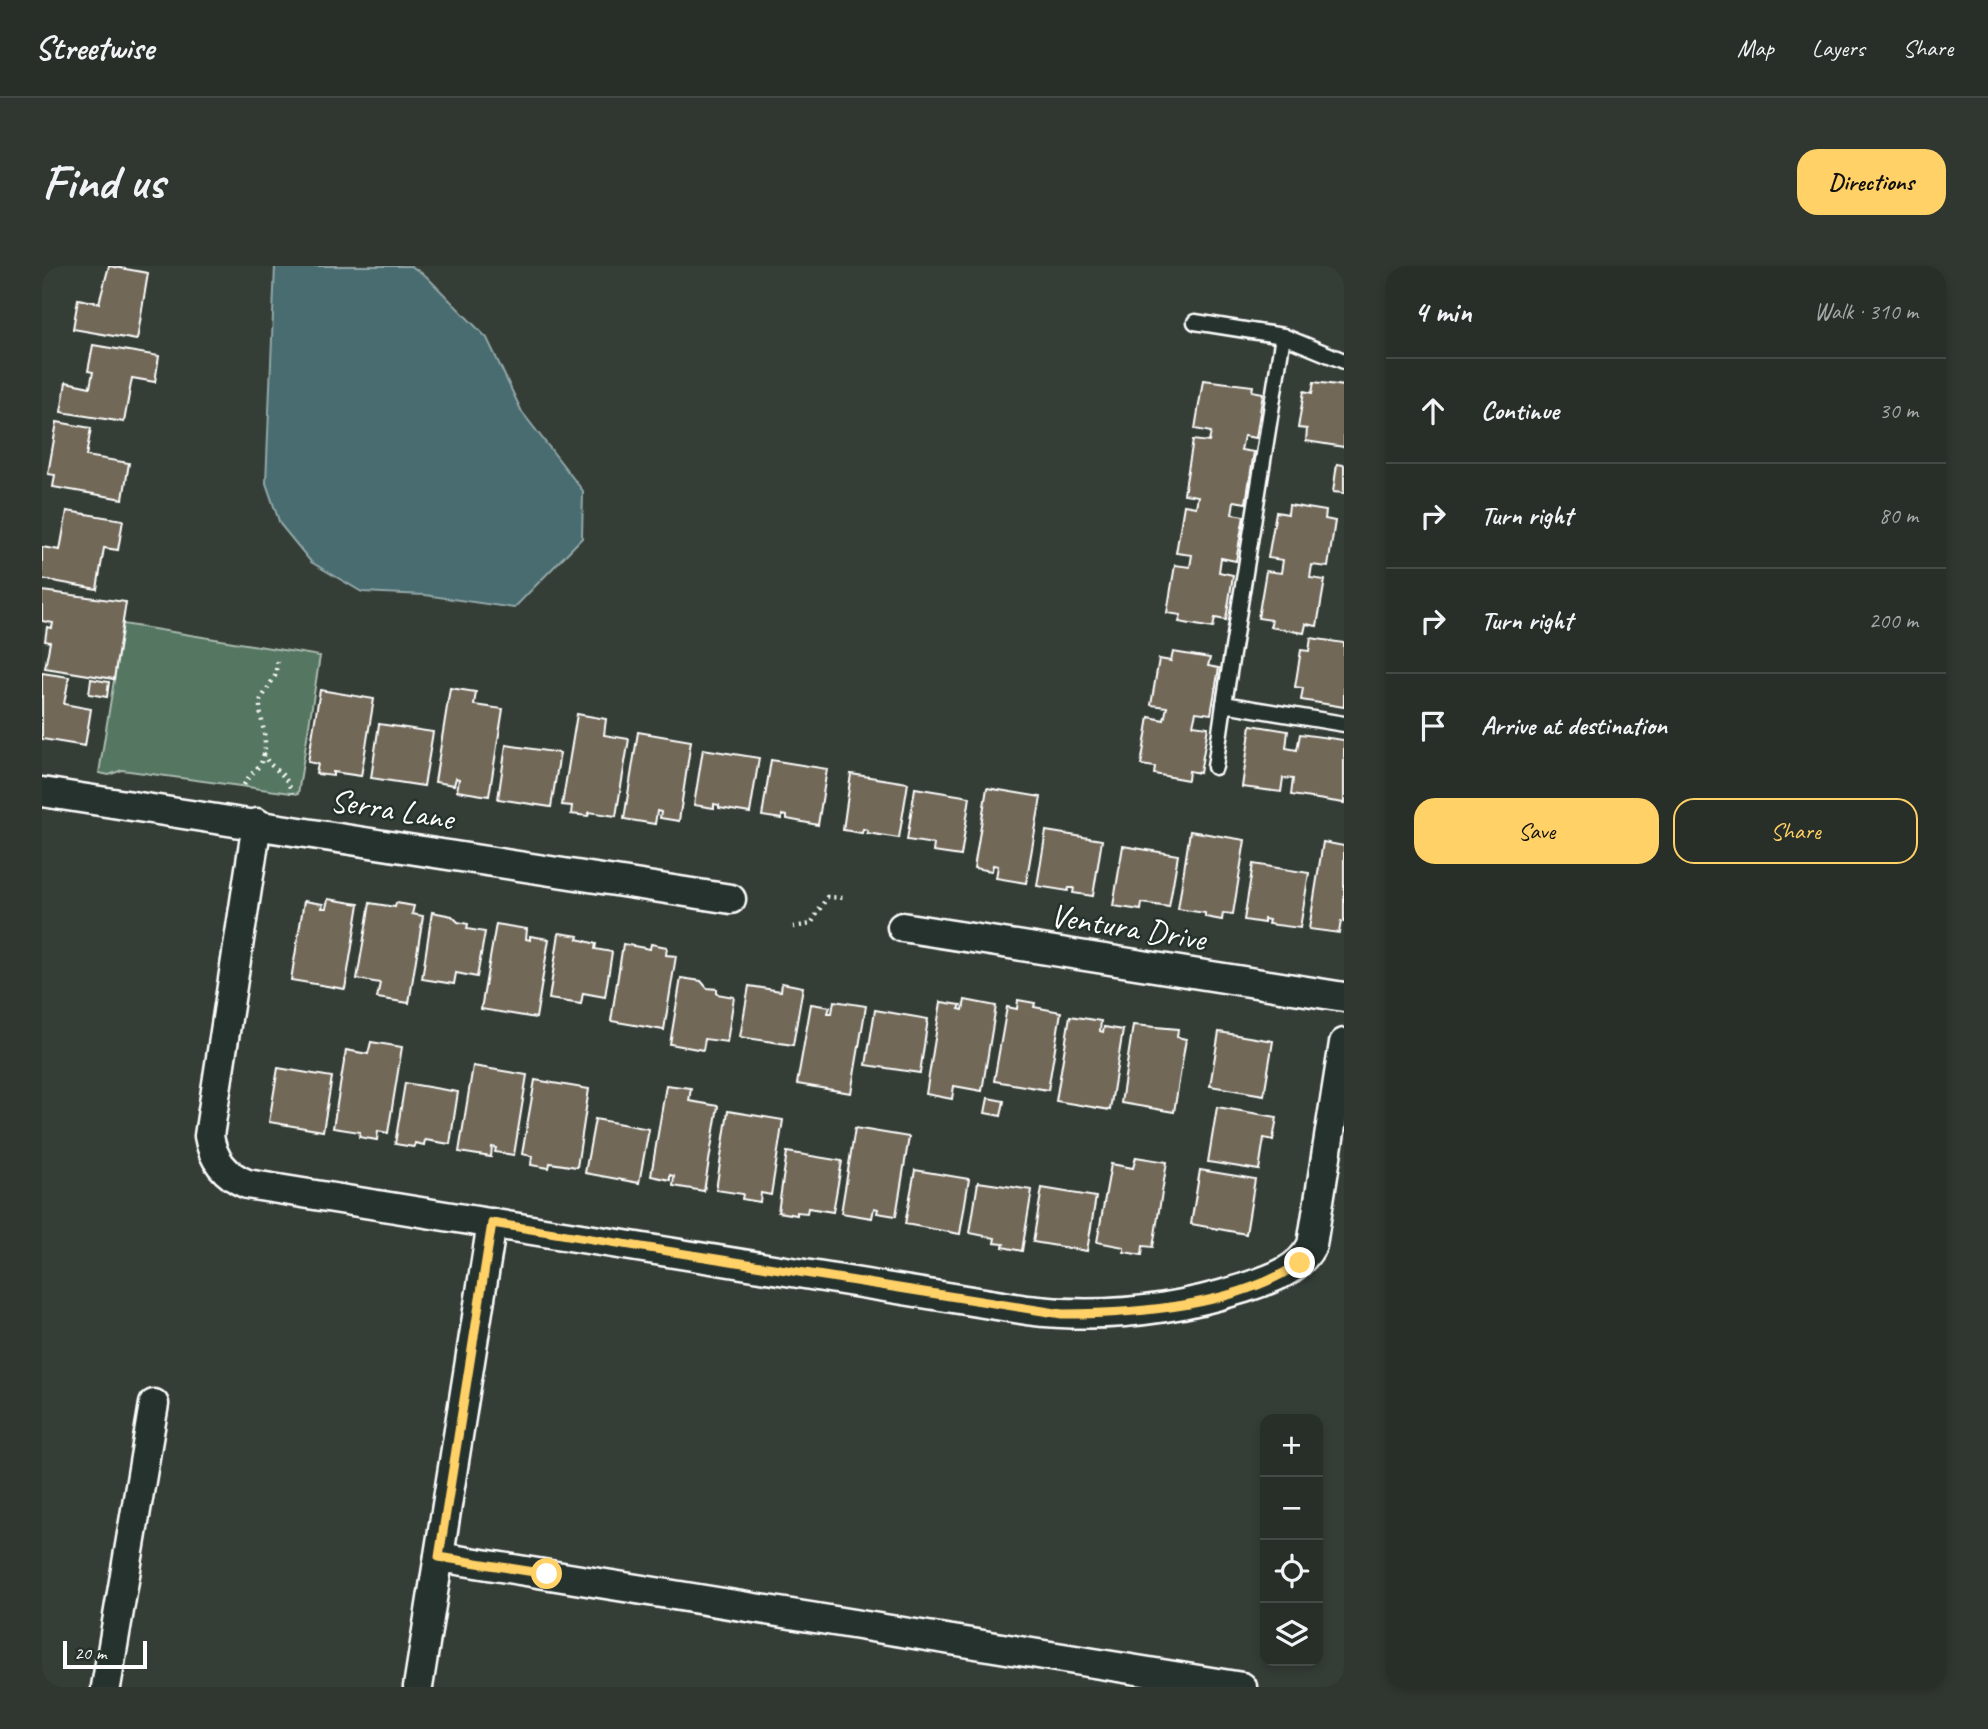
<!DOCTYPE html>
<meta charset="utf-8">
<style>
:root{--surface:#282e28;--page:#303630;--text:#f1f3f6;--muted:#a5a8a8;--line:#444a45;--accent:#ffd166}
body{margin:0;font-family:Caveat,sans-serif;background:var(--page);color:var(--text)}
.controls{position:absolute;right:21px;bottom:21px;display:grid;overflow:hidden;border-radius:14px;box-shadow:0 4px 10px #0003}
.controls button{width:63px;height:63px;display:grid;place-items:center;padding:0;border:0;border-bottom:2px solid var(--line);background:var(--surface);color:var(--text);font:35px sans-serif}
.scale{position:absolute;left:21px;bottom:18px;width:84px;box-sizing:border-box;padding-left:7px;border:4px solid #fff;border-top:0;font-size:19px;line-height:24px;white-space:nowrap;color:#fff;-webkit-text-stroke:5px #26332d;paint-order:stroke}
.stop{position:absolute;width:21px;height:21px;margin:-16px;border:5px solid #ffd166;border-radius:50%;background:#fff}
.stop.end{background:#ffd166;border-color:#fff;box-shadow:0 2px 7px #0008}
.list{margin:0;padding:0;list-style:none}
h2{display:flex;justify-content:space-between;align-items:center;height:91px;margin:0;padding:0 28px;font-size:30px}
h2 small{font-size:23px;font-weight:400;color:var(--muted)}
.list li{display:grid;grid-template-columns:46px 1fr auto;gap:21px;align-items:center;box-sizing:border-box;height:105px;padding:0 28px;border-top:2px solid var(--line)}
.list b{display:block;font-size:26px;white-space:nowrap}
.list em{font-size:23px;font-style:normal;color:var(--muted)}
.actions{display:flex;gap:14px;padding:21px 28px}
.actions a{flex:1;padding:16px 0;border:2px solid var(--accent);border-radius:21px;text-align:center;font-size:24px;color:var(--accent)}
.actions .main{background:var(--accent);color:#111}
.icon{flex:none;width:38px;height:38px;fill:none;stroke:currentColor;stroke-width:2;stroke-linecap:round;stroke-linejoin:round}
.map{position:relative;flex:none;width:1302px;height:1421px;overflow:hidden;border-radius:21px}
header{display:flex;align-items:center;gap:42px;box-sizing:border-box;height:98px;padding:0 35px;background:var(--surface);border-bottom:2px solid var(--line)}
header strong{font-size:33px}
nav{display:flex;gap:38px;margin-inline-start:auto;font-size:24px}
.intro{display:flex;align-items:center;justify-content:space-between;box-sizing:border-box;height:168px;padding:0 42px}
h1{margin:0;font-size:49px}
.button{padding:18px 32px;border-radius:21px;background:var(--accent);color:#111;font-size:24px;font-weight:700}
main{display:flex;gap:42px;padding:0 42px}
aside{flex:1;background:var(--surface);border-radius:21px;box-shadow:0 4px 10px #0003}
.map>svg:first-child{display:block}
.green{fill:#547660;stroke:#aabab0;stroke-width:2}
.water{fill:#496c6f;stroke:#92a7a9;stroke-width:2}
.building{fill:#716859;stroke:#fff;stroke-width:2}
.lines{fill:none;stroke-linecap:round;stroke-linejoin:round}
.service-casing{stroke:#fff;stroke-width:19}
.minor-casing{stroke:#fff;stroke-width:33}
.path{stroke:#fff;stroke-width:4.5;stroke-dasharray:2 5;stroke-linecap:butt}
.service{stroke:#26332d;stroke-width:14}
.minor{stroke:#26332d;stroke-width:28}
.route{stroke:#ffd166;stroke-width:9}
.labels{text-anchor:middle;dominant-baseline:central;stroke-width:5;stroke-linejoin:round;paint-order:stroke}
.street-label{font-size:33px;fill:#fff;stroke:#26332d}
</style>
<header>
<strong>Streetwise</strong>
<nav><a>Map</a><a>Layers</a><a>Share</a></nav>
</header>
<div class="intro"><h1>Find us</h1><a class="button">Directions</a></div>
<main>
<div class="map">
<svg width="1302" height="1421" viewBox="0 0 1302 1421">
<rect width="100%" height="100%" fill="#353e36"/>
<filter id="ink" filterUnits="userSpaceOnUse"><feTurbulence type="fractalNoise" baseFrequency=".0143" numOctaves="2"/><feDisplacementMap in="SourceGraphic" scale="14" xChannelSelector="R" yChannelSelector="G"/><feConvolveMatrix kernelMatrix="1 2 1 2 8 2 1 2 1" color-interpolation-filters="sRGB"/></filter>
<g filter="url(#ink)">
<polygon class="green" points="81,358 278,390 256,528 80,504 67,509 57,507"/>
<polygon class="water" points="233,0 369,0 384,10 445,72 480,146 541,225 540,272 472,342 383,329 320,326 269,296 238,258 224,217"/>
<g class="building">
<polygon points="67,0 106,7 95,74 31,63 36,33 57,37"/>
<polygon points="51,79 117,90 113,116 90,112 82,156 19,146 24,116 48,121 51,106 46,105"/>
<polygon points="1161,114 1211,120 1210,125 1221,127 1214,172 1202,170 1199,184 1212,186 1204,237 1192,235 1190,248 1202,250 1194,295 1179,292 1177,306 1191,309 1184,354 1173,352 1171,362 1137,356 1139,349 1125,347 1133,299 1148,301 1150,289 1134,287 1142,239 1154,241 1156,230 1142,228 1151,174 1167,176 1169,166 1153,163"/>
<polygon points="1272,116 1302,120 1302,181 1264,175 1265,163 1256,162 1262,125 1270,127"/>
<polygon points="15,156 49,162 44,190 87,197 81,233 11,221 13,209 6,208"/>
<polygon points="1295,198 1302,199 1302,227 1291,226"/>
<polygon points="1247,239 1284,245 1283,253 1293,255 1286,301 1270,299 1268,312 1283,314 1275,360 1264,358 1262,367 1228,361 1230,354 1216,352 1224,305 1239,307 1241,294 1226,292 1234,246 1246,248"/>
<polygon points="25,245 81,254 76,284 62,282 55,323 0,313 0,281 18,284"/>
<polygon points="0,325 84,336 72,413 3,402 8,376 3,375 5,361 10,362 11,357 0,355"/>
<polygon points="1269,372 1302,377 1302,441 1259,434 1261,422 1253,421 1259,384 1267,385"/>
<polygon points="1131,386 1168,392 1166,400 1177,402 1169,448 1154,446 1151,459 1166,461 1158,507 1147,505 1146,514 1112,508 1113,501 1099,499 1107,451 1122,454 1125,441 1109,439 1117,393 1129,395"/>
<polygon points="0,407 27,411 22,438 49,443 43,480 0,473"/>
<polygon points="49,413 67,416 65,431 47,428"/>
<polygon points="408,422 434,426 432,439 461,443 447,530 415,525 417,513 414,512 412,519 393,516"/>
<polygon points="278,424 332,433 319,510 291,506 291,510 274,508 276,498 266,496"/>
<polygon points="535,448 564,453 562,469 587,473 574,550 547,546 546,550 529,548 530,540 520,539"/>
<polygon points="337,458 391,466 382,520 329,512"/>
<polygon points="1209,459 1246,465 1244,482 1255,484 1258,468 1302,474 1302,537 1249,529 1251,513 1241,512 1239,526 1200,521"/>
<polygon points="596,466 649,475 637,555 618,552 619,546 615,545 613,558 582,553"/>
<polygon points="464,479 518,487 509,541 456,533"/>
<polygon points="661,483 717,492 708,547 677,542 677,539 672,538 672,542 652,539"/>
<polygon points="729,494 785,503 776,559 745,553 745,550 740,549 740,553 720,550"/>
<polygon points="809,508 866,517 857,572 825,567 826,564 821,563 820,567 801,564"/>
<polygon points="873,522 928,531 919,590 891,586 892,578 865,574"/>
<polygon points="945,522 999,531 984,617 954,612 956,600 951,599 950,605 932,602"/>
<polygon points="1004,565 1060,574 1051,630 1031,627 1032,622 1027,622 1026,625 995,620"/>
<polygon points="1148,565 1203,574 1191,648 1181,647 1180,654 1163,651 1163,647 1136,643"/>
<polygon points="1281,576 1302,580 1302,656 1299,655 1297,667 1267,663"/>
<polygon points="1081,580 1136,589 1127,641 1100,637 1099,644 1071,640"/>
<polygon points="1211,598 1267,607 1258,662 1226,658 1227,654 1222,653 1222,657 1202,654"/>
<polygon points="286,633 317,638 303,723 249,714 262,635 281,638 280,642 284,642"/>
<polygon points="328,637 353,641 354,637 372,640 370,648 381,650 367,737 335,732 338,717 315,713"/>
<polygon points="390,646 410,650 416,656 426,658 425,663 443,666 435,711 414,707 412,718 380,713"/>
<polygon points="454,658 485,663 484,673 488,674 488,670 507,673 494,752 439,743"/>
<polygon points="517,667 537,670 536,673 554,678 553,683 570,686 563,731 541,727 539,738 507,733"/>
<polygon points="581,678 608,683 609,678 625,681 624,689 634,690 622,764 569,755"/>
<polygon points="639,712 659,715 665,722 675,723 675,728 692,731 685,776 663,773 661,784 628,778"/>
<polygon points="740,717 761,721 751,779 698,771 707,720 739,725"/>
<polygon points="923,734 954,740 940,825 912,820 910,833 884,828 899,736 919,739 917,743 921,744"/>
<polygon points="976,734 993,737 992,741 1019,746 1006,824 952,815 965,741 975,743"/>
<polygon points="792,735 824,740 809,827 755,818 769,738 788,741 786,747 790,747"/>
<polygon points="833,744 886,753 878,807 824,799"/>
<polygon points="1028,750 1059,755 1058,765 1061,766 1062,761 1081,764 1068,844 1014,835"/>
<polygon points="1091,759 1136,763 1135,771 1144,773 1132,846 1079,837"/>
<polygon points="1177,766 1231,775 1222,829 1168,820"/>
<polygon points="329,776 360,781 346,867 336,865 335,874 317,871 318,866 291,862 304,784 326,788"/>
<polygon points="431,800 485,809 472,889 453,886 454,882 450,881 449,891 417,886"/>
<polygon points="236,802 290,811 281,865 227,856"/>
<polygon points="493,814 547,823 535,901 508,897 507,902 489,899 490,890 480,888"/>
<polygon points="363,817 416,826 408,878 383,874 382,879 373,877 372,881 353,878"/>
<polygon points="624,819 649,822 647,835 676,840 662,925 631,920 632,910 628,909 628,914 609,910"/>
<polygon points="946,832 962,835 959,850 943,847"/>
<polygon points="1175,841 1235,851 1231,874 1222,872 1217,904 1166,896"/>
<polygon points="686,845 741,854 729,929 719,927 718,936 700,933 701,928 674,924"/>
<polygon points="553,853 607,863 597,917 543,907"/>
<polygon points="813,862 867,871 854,950 835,947 836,943 832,942 830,952 799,947"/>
<polygon points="745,886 800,895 791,946 766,942 765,947 755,946 755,949 736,946"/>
<polygon points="1094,891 1125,896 1111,981 1101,980 1100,989 1082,986 1082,981 1055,976 1069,898 1091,902"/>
<polygon points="873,904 927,913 918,968 863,958"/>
<polygon points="1158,904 1213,913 1204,968 1149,958"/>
<polygon points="936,916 990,924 980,985 961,981 962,978 952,977 953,972 928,967"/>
<polygon points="1000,922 1054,931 1045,985 991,976"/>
</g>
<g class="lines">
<defs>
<g id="service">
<polyline points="1153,56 1241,70"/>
<polyline points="1302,95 1241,70 1182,438 1302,458"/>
<polyline points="1173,501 1182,438"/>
</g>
<g id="minor">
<polyline points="0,526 689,633"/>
<path d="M 215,557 L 167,870 C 171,894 183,909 205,918 L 985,1044 C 1058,1053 1129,1045 1199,1023 C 1226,1014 1256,1006 1270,979 L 1302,777"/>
<polyline points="860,661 1302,731"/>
<polyline points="397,1291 1200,1421"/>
<polyline points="64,1421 112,1138"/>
<polyline points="376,1421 450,957"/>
</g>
</defs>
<use href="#service" class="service-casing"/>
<use href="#minor" class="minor-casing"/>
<g class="path">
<path d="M 222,487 C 226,504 242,501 250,527"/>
<path d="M 202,519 C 206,510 214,505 219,497 C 229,475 217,456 218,435 L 233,410 L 236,392"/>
<polyline points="751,661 769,658 785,631 805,632"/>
</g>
<use href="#service" class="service"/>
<use href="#minor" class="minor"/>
</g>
</g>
<g class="lines" filter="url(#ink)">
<path class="route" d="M 505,1308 L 397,1291 L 450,957 L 1020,1048 C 1093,1048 1195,1040 1258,997"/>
</g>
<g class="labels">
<g class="street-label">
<text transform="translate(350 543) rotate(9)">Serra Lane</text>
<text transform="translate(1086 661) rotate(9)">Ventura Drive</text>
</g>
</g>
</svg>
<div class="controls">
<button>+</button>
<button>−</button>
<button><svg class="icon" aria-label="locate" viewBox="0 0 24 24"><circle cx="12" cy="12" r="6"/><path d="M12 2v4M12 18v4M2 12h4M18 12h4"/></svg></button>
<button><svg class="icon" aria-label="layers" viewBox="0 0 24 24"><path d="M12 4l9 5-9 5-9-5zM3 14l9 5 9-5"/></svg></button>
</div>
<div class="scale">20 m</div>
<div class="stop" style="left:505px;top:1308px"></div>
<div class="stop end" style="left:1258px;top:997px"></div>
</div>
<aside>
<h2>4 min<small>Walk · 310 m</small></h2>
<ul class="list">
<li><svg class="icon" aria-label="ahead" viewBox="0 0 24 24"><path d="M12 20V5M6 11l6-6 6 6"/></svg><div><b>Continue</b></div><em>30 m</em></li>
<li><svg class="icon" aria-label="right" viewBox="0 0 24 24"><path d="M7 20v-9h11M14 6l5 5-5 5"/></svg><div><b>Turn right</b></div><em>80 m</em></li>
<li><svg class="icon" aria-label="right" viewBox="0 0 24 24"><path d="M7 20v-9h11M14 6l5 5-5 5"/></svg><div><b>Turn right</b></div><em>200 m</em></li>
<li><svg class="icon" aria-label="arrive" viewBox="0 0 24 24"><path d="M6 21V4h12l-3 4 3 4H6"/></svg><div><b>Arrive at destination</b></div></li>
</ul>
<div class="actions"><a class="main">Save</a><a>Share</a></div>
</aside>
</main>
